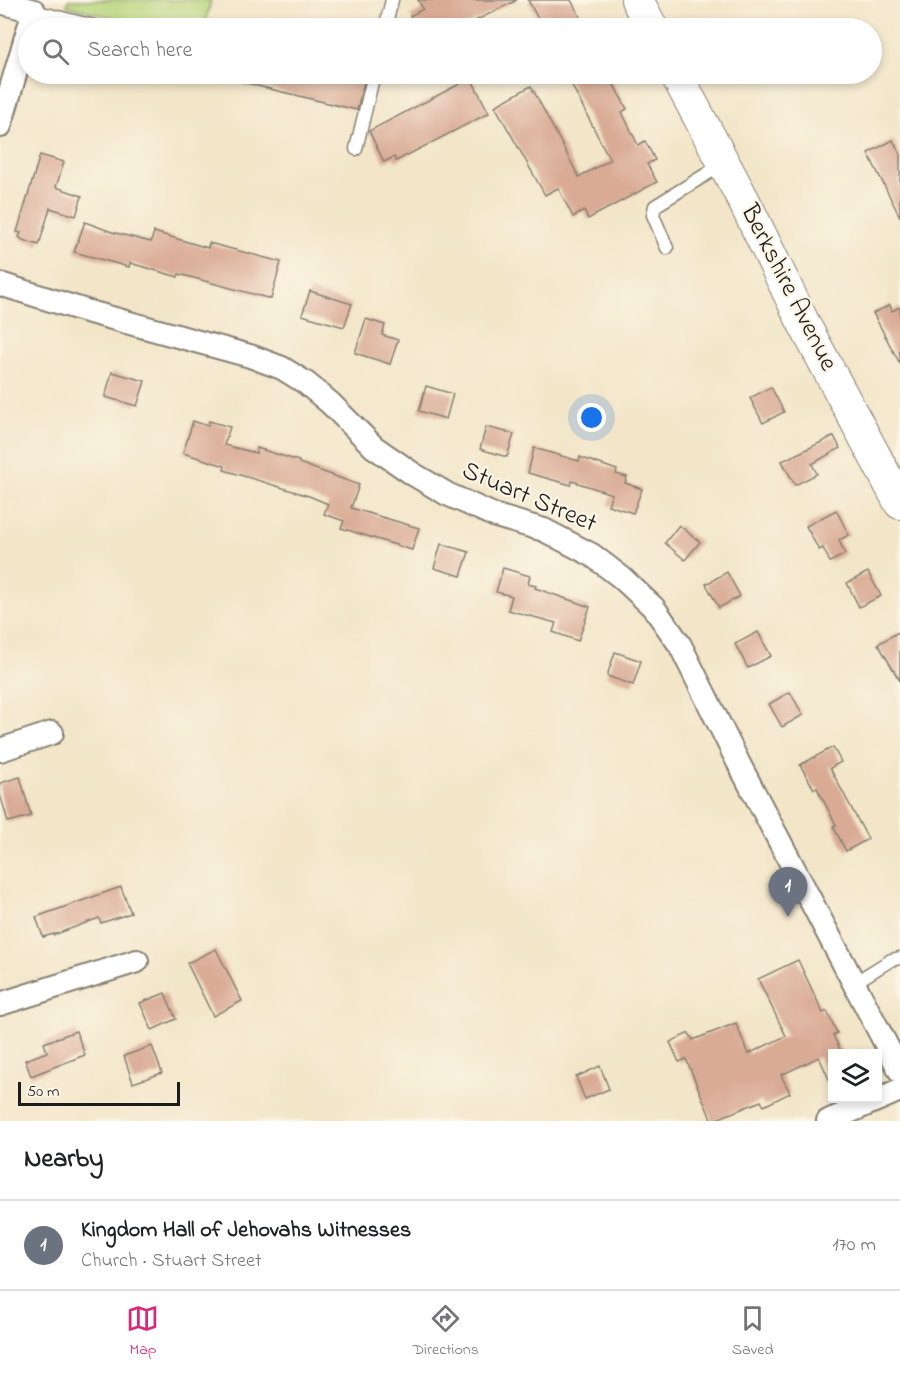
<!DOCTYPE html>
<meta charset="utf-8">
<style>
:root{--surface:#fff;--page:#f6f6f6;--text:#202124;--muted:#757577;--line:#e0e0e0;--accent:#db2777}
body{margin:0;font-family:"Indie Flower",sans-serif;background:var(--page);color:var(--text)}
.controls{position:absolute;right:18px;bottom:18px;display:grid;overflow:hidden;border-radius:0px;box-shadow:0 3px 9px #0003}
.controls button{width:54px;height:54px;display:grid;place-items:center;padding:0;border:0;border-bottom:2px solid var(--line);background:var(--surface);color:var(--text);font:30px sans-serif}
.scale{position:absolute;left:18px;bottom:15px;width:162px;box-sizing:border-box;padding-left:6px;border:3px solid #1c1c1c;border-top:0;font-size:16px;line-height:21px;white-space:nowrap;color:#1c1c1c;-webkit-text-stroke:4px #fcf5e5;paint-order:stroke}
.you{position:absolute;left:592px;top:418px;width:21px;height:21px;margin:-15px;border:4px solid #fff;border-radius:50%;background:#1a73e8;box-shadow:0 0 0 9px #1a73e833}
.badge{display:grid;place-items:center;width:39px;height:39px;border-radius:50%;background:var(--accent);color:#fff;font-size:20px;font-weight:700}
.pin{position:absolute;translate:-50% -50px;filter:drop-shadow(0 2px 3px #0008)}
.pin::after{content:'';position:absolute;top:32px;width:21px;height:18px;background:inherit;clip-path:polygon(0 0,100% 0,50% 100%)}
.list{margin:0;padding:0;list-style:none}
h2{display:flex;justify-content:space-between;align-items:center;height:78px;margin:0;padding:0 24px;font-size:26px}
h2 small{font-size:20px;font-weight:400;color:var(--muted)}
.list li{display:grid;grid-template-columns:39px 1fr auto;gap:18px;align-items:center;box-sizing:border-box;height:90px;padding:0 24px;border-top:2px solid var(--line)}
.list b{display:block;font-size:22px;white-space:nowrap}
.list p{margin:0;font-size:20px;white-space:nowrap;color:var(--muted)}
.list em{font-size:20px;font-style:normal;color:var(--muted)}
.icon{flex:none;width:33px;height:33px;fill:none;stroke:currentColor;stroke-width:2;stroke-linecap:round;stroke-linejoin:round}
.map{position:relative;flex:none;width:900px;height:1121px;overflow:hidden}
.search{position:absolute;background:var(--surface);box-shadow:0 3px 9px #0003;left:18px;right:18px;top:18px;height:66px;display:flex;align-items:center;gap:15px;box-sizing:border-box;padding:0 21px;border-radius:33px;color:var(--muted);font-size:22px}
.sheet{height:168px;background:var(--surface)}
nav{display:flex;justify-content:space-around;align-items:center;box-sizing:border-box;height:84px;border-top:2px solid var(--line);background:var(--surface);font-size:16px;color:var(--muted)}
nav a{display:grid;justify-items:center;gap:3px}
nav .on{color:var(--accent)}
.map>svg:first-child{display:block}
.park{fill:#b6d47b;stroke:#69784c;stroke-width:1.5}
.building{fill:#d9aa94}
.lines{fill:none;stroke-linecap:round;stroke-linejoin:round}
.service-casing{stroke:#878072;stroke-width:15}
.minor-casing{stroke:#878072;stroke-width:26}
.secondary-casing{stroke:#878072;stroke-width:34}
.service{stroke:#fff;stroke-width:12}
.minor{stroke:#fff;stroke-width:22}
.secondary{stroke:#fff;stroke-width:32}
.labels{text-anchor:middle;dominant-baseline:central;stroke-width:4.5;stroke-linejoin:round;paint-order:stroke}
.street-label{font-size:26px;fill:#1c1c1c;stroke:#fcf5e5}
</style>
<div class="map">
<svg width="900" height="1121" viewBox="0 0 900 1121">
<rect width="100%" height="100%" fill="#fcf5e5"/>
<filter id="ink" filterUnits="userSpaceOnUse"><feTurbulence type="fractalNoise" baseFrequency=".0167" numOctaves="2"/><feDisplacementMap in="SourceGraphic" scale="12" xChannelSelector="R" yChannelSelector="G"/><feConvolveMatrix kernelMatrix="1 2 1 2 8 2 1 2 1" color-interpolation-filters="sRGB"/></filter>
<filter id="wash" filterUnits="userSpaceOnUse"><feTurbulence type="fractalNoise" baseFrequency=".008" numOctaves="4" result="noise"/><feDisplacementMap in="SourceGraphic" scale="24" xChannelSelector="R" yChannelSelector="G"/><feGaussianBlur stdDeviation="1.35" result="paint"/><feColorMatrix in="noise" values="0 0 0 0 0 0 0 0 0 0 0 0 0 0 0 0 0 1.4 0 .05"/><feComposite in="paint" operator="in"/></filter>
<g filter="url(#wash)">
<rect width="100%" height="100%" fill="#f2e5c8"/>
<polygon class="park" points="68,0 211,0 204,28 155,28 67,6"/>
<g id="blocks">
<g class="building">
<polygon points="418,0 517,0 461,28 417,28 410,16 423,9"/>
<polygon points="528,0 571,0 586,28 543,28"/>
<polygon points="233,74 366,74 357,110 233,80"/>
<polygon points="566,74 608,74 627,109 622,112 638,145 645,141 655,160 647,164 657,182 588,219 584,211 573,217 558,188 545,195 495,106 531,86 579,177 610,160"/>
<polygon points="471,78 489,113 396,161 394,157 384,162 369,131"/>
<polygon points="893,140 900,154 900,217 868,153"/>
<polygon points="40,155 64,162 56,187 82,196 76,216 50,208 39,245 23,240 19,237 21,233 17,232"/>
<polygon points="85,222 112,232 151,242 154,232 208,248 209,243 281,262 271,299 179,274 178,277 130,263 129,267 74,252"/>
<polygon points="310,291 352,304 344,327 302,315"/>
<polygon points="890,305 892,311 900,307 900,364 873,313"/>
<polygon points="366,319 385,325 382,335 398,340 390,364 355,353"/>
<polygon points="112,372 145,381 137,406 105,397"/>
<polygon points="426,386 453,394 446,419 419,411"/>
<polygon points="771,387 784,412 763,423 750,398"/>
<polygon points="193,421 208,426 209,421 230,427 224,445 256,453 257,448 299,461 299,463 359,485 351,508 419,528 412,550 341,528 344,521 324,514 328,504 309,496 224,470 225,466 183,453"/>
<polygon points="486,427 514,434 507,457 480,449"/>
<polygon points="834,436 840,448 812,464 817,474 795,485 782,461"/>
<polygon points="534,448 579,461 580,457 617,470 616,474 627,477 625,483 642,489 633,513 608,505 612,494 572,481 571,485 528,473"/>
<polygon points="836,510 849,535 839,540 845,554 830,562 823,548 819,550 806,526"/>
<polygon points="679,525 700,542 685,560 665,543"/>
<polygon points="441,544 469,552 461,576 434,568"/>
<polygon points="503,568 530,576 528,584 536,586 535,588 590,607 578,641 553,632 556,623 508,610 512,596 496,592"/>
<polygon points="727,572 740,596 719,608 706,584"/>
<polygon points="868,572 881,596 859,607 847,583"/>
<polygon points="900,631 900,681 878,644"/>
<polygon points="758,632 771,656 748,668 735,644"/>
<polygon points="615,652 641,661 633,685 607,676"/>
<polygon points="790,692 803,715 782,727 769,704"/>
<polygon points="833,747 841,762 830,768 868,839 846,851 833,826 836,825 817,788 814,789 800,765"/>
<polygon points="20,777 31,816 8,822 0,794 0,783"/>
<polygon points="121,887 131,913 101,923 99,918 54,935 54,934 43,937 36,917"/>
<polygon points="216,949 242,1001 213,1016 187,963"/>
<polygon points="798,960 823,1013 827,1011 837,1033 833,1035 842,1053 832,1053 832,1086 819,1057 781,1075 790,1093 764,1106 761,1101 712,1121 686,1059 679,1062 670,1042 689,1033 693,1040 736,1023 748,1054 786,1036 758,979"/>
<polygon points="165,993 176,1019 152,1030 140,1003"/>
<polygon points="76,1031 85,1055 31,1076 25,1060 47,1052 44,1043"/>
<polygon points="152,1046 162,1073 133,1083 124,1056"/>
<polygon points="600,1066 609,1089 585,1099 576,1077"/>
</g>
</g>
</g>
<g filter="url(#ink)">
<use href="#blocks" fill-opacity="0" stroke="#878072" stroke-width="1.5"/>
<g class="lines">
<defs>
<g id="service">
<polyline points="34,11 102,28"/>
<polyline points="385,28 392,0"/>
<polyline points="356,149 374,74"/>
<polyline points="667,248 653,215 655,206 723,164"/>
<polyline points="854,983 891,960 900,958"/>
</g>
<g id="minor">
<polyline points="0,2 34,11 29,28"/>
<polyline points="0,126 28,30"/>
<polyline points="0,284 86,311 250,356 282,368 306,383 330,403 374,447 413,474 447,494 496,516 544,530 592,555 622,578 654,608 680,645 738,762 900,1071"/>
<polyline points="0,750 52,733"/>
<polyline points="0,1004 137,961"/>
<polyline points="828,1121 900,1090"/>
</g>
<g id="secondary">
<polyline points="637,0 652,28"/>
<polyline points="676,74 744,201 804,324 900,503"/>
</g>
</defs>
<use href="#service" class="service-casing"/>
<use href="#minor" class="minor-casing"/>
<use href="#secondary" class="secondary-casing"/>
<use href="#service" class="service"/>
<use href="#minor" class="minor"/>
<use href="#secondary" class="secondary"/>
</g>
</g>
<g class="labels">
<g class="street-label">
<text transform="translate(788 288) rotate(63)">Berkshire Avenue</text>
<text transform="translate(529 498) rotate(23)">Stuart Street</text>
</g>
</g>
</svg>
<div class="controls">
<button><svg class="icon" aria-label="layers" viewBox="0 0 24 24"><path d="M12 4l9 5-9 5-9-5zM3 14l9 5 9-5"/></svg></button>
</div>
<div class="scale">50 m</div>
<div class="you"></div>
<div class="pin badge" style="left:788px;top:917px;background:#6b7280">1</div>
<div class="search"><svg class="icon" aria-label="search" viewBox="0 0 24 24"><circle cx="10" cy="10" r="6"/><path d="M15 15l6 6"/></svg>Search here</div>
</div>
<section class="sheet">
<h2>Nearby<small></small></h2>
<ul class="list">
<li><span class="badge" style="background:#6b7280">1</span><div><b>Kingdom Hall of Jehovahs Witnesses</b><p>Church · Stuart Street</p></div><em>170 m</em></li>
</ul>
</section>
<nav>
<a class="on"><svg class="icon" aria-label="map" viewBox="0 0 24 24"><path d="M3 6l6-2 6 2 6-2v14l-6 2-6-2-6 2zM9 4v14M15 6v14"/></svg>Map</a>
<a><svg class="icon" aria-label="directions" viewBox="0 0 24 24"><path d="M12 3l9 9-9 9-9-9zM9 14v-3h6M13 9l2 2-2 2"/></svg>Directions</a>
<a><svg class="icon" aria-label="saved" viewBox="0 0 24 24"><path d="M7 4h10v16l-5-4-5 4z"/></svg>Saved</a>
</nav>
